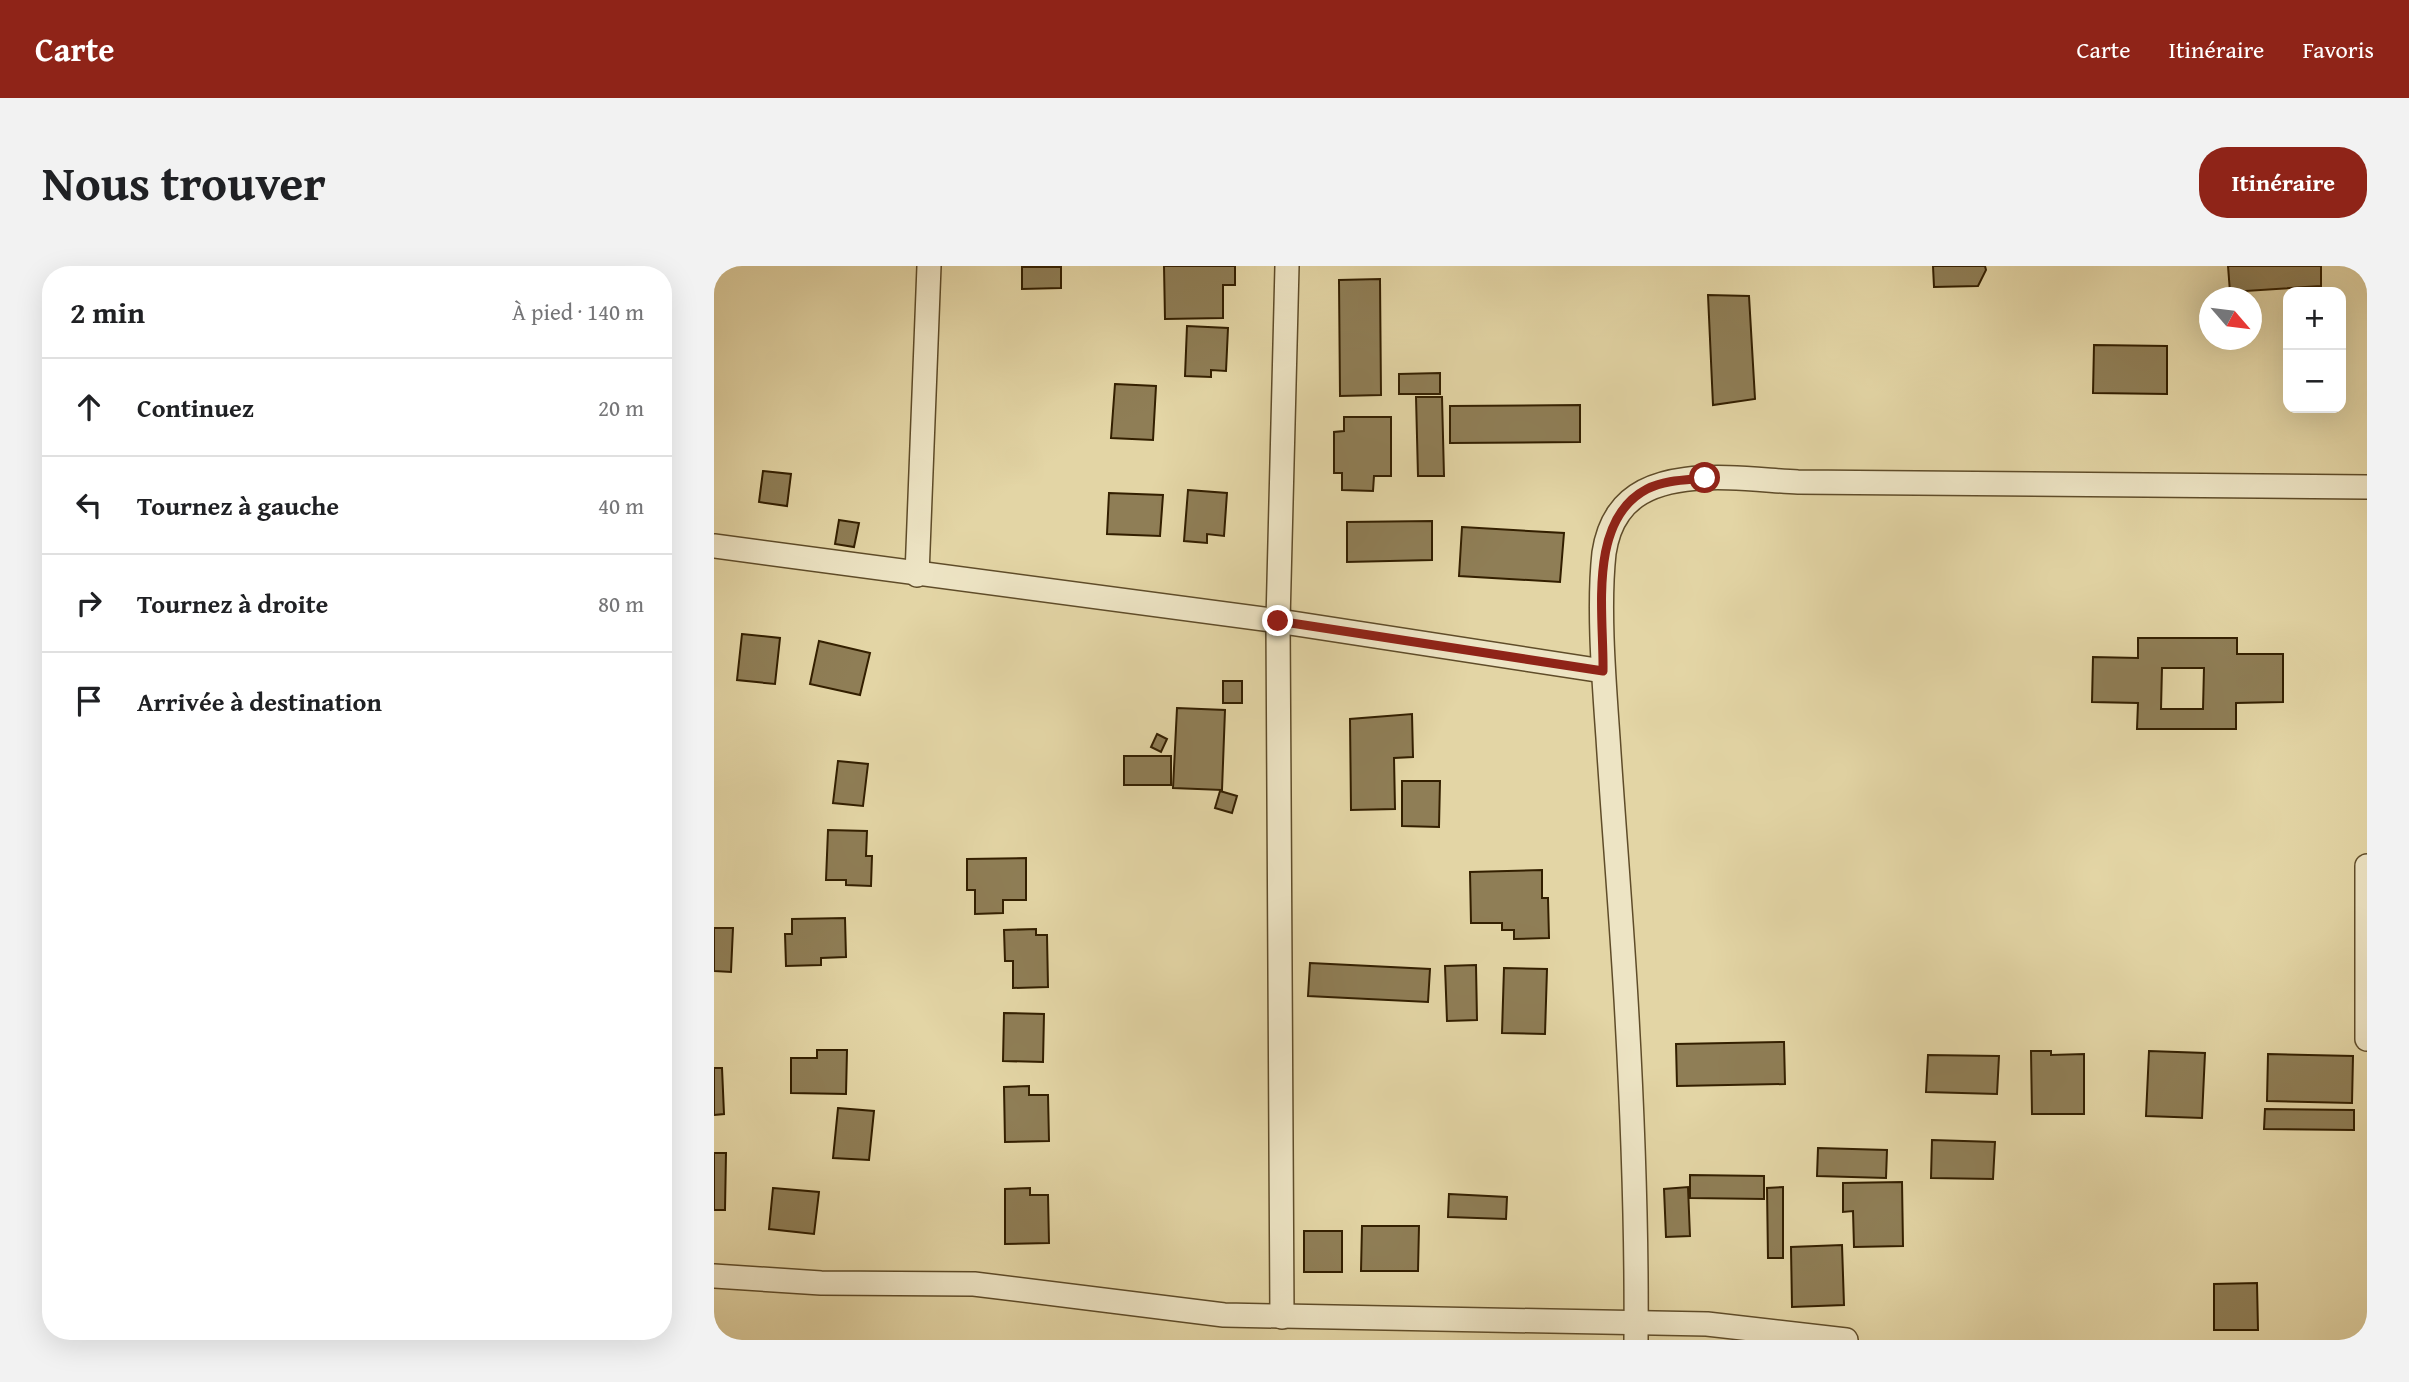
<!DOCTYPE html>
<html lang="fr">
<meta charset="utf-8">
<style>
:root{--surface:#fff;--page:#f2f2f2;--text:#202124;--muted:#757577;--line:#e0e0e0;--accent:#8f2418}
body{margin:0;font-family:"Gentium Book Plus",serif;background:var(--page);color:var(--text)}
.controls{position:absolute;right:21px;top:21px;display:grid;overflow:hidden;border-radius:14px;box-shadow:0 7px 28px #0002}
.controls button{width:63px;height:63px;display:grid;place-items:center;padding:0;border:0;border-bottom:2px solid var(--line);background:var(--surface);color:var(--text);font:35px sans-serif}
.compass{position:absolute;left:1485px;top:21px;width:63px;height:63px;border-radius:50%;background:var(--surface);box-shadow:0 7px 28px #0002;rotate:118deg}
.stop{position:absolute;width:21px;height:21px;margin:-16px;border:5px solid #8f2418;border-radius:50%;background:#fff}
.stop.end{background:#8f2418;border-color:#fff;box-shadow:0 2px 7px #0008}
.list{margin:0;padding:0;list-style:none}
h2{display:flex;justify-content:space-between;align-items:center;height:91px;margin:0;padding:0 28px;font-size:30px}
h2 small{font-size:23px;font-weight:400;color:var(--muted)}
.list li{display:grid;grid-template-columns:46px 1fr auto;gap:21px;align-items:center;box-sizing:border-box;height:98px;padding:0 28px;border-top:2px solid var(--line)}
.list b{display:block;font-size:26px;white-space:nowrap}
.list em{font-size:23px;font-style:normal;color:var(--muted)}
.icon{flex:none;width:38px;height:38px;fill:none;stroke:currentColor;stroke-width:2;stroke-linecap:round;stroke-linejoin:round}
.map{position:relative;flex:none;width:1653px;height:1074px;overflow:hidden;border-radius:28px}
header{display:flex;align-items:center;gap:42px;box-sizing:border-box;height:98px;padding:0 35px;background:var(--accent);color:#fff}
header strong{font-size:33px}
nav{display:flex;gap:38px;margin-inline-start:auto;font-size:24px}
.intro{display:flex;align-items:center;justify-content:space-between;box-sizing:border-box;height:168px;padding:0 42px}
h1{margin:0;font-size:49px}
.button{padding:18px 32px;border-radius:28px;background:var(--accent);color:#fff;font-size:24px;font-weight:700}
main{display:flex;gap:42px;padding:0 42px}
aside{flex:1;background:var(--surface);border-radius:28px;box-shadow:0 7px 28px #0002}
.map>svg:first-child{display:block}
.building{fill:#8f7e56;stroke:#331f00;stroke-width:2;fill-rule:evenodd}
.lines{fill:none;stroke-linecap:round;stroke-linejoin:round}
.minor-casing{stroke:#5f4c29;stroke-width:26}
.minor{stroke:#ede4c4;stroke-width:23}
.route{stroke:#8f2418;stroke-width:9}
</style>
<header>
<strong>Carte</strong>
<nav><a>Carte</a><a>Itinéraire</a><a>Favoris</a></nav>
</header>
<div class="intro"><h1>Nous trouver</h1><a class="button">Itinéraire</a></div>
<main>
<aside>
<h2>2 min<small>À pied · 140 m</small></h2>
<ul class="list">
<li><svg class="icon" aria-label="ahead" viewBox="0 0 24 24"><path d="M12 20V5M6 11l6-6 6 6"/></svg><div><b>Continuez</b></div><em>20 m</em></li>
<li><svg class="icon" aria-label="left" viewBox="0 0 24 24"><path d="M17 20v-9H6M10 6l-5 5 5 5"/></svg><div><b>Tournez à gauche</b></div><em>40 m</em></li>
<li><svg class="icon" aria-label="right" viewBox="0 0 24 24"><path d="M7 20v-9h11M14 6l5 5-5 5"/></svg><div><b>Tournez à droite</b></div><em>80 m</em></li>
<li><svg class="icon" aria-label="arrive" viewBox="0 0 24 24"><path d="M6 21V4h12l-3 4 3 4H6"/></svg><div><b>Arrivée à destination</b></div></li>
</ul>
</aside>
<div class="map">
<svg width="1653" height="1074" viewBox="0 0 1653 1074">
<rect width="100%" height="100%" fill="#e3d5a5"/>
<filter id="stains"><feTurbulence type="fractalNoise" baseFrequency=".00286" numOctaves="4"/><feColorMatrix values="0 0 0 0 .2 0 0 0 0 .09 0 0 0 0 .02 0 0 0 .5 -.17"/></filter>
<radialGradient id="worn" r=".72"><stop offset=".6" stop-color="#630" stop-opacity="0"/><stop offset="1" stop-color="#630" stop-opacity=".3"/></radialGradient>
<g class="building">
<polygon points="450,0 521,0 521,19 509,19 509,52 451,53"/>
<polygon points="1219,0 1271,0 1272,4 1264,20 1220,21"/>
<polygon points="1514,0 1607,0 1607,20 1516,26"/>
<polygon points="308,1 347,1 347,22 308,23"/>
<polygon points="666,13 667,129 626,130 625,14"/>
<polygon points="994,29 1035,30 1041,133 999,139"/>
<polygon points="473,60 514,62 512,105 497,104 497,111 471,110"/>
<polygon points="1380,79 1453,80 1453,128 1379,127"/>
<polygon points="726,107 726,128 685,128 685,108"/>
<polygon points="401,118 442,120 439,174 397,172"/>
<polygon points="702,131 728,131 730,210 704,210"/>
<polygon points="866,139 866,176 736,177 736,140"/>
<polygon points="630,151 677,151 677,210 660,210 659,225 628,224 628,207 620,207 620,166 630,165"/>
<polygon points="49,205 77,208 73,240 45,236"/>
<polygon points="474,224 513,227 510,270 493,268 493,277 470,275"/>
<polygon points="395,227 449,229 446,270 393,268"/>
<polygon points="125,254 145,257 140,281 121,278"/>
<polygon points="718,255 718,294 633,296 633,256"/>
<polygon points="748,261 850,267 846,316 745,310"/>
<polygon points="28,368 66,372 61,418 23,414"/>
<path d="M 1424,372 L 1523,372 L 1523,388 L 1569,388 L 1569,436 L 1522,437 L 1522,463 L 1423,463 L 1424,437 L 1378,436 L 1379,391 L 1424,392 ZM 1448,402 L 1490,402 L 1489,443 L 1447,443 Z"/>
<polygon points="105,375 156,387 146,429 96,418"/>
<rect x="509" y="415" width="19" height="22"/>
<polygon points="463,442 511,444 508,524 459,522"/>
<polygon points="698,448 699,491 680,492 681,543 637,544 636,453"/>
<polygon points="443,468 453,473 447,486 437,481"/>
<rect x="410" y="490" width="47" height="29"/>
<polygon points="124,495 154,498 149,540 119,537"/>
<polygon points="688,515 726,515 725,561 688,560"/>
<polygon points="506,525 523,530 518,547 501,542"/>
<polygon points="114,564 153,565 152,590 158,590 157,620 132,619 132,614 112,614"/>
<polygon points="312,592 312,634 289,634 289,647 261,648 261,624 253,624 253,593"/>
<polygon points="828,604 828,632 834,632 835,672 800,673 800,664 788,664 788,657 757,657 756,606"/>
<polygon points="131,652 132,691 107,692 107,699 72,700 71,668 78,668 78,653"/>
<polygon points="0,662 19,662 17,706 0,705"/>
<polygon points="322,663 322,669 333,669 334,721 299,722 299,695 291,695 290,664"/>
<polygon points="596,697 716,703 714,736 594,730"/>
<polygon points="762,699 763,754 733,755 731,700"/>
<polygon points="790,702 833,703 831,768 788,767"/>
<polygon points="290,747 330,748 329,796 289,795"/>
<polygon points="1070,776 1071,818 963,820 962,778"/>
<polygon points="103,784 133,784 132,828 77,827 77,792 103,792"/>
<polygon points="1317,785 1337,785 1337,789 1370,788 1370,848 1318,848"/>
<polygon points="1435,785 1491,787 1488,852 1432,850"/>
<polygon points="1554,788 1639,790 1638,837 1553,835"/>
<polygon points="1214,789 1285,790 1283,828 1212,826"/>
<polygon points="0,802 8,802 10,848 0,849"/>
<polygon points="315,820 315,829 334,829 335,875 291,876 290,821"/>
<polygon points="124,842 160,845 155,894 119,892"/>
<polygon points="1551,843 1640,844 1640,864 1550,863"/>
<polygon points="1218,874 1281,876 1279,913 1217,912"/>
<polygon points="1104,882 1173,884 1172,912 1103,910"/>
<polygon points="0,887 12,887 11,944 0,944"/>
<polygon points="976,909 1050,910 1050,933 976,932"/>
<polygon points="1188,916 1189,980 1140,981 1139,945 1129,946 1129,917"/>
<polygon points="974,921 976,970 952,971 950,923"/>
<polygon points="1069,921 1069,992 1054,992 1053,922"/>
<polygon points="59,922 105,926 100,968 55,963"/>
<polygon points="316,922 316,929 334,929 335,977 291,978 291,923"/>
<polygon points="735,928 793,931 792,953 734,951"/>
<polygon points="648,960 705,960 704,1005 647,1005"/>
<rect x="590" y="965" width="38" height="41"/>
<polygon points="1128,979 1130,1039 1078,1041 1077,981"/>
<polygon points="1543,1017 1544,1064 1500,1064 1500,1018"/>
</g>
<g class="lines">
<defs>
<g id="minor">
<polyline points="0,280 564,355 889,405"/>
<polyline points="203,309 215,0"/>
<polyline points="1653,600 1653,773"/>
<polyline points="0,1010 107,1017 260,1018 510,1049 993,1058 1132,1074"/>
<polyline points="568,1051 564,355 573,0"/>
<path d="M 922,1074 C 923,966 919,859 913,751 C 908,658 900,565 894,472 C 890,415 884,342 890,287 C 892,274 897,258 905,247 C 939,197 1032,214 1084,216 L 1653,221"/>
</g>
</defs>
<use href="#minor" class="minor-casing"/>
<use href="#minor" class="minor"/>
</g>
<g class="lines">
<path class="route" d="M 564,355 L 889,405 C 890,349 873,254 933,223 C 951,214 972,214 991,212"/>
</g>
<rect width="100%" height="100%" filter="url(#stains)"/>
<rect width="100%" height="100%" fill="url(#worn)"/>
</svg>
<div class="controls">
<button>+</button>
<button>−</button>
</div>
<svg class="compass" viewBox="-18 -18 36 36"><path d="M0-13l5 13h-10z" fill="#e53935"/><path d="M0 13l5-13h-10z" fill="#757577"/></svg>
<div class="stop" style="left:991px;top:212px"></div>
<div class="stop end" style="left:564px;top:355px"></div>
</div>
</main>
